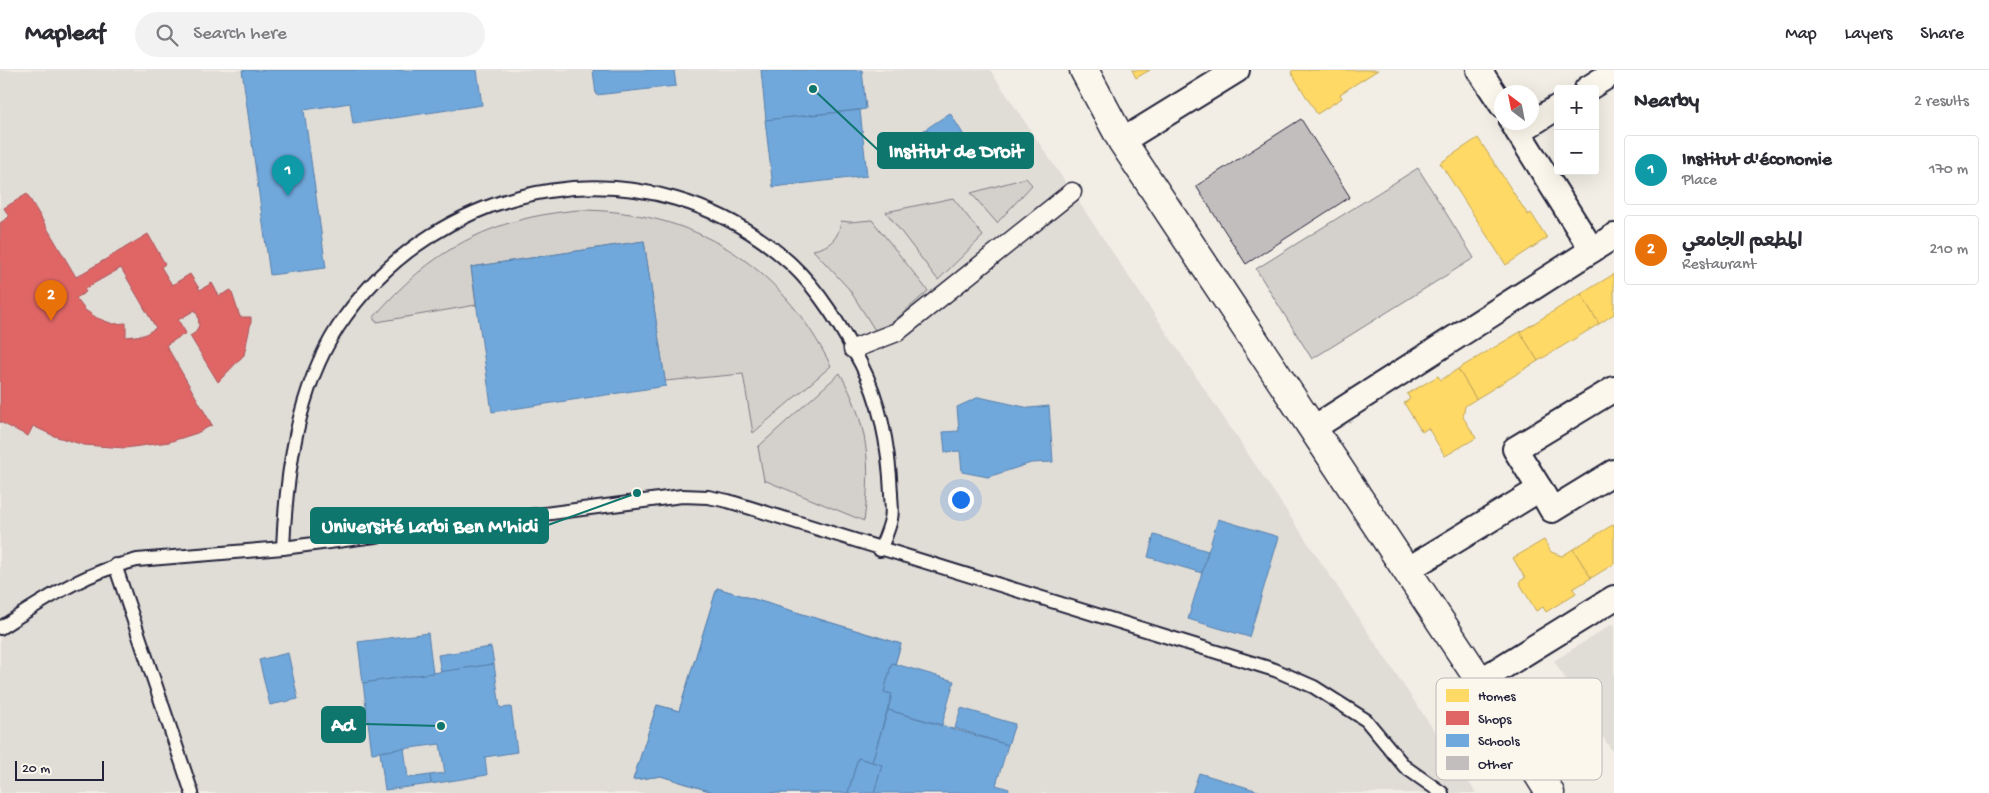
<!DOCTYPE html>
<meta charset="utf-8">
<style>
:root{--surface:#fff;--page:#f2f2f3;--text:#2b2b33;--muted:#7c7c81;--line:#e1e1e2;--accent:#c8321e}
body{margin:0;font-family:"Gochi Hand","Playpen Sans Arabic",sans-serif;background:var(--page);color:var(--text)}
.controls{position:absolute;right:15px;top:15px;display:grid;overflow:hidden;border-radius:5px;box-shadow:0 5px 20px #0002}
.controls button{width:45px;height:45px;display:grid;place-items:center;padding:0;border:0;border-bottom:1px solid var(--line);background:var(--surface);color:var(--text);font:25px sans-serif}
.compass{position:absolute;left:1494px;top:15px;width:45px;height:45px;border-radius:50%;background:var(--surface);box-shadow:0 5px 20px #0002;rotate:328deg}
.scale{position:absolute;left:15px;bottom:12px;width:89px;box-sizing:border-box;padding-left:5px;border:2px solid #22223b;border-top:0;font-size:14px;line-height:18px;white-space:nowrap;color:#22223b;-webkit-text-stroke:4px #fbf7ec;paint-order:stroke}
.you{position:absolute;left:960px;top:429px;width:18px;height:18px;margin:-12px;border:4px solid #fff;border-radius:50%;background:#1a73e8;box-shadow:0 0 0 8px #1a73e833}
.badge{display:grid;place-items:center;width:32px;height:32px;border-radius:50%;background:var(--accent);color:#fff;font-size:16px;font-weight:700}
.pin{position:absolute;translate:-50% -41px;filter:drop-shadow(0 1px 2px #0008)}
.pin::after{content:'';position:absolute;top:26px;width:18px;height:15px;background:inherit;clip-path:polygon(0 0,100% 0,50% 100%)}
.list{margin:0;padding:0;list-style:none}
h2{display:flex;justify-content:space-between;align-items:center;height:65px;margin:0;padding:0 20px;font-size:21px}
h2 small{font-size:16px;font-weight:400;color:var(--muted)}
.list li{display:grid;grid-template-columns:32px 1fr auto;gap:15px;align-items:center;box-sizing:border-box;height:70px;margin:0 10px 10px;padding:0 10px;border:1px solid var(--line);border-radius:5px}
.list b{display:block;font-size:19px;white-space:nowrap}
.list p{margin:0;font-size:16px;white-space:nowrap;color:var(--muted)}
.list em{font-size:16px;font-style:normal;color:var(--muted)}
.icon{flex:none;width:28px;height:28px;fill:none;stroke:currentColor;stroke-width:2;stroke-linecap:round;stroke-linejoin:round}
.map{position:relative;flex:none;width:1614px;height:723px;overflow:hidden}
header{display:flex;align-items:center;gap:30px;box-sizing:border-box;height:70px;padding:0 25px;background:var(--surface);border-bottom:1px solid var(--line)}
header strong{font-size:24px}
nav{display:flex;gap:28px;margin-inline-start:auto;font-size:18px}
.search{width:350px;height:45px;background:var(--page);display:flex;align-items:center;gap:12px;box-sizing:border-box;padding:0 18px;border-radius:28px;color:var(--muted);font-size:19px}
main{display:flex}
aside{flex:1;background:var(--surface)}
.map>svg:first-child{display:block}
.built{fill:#e0dcd6}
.green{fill:#d4d1cc;stroke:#7b7a84}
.homes{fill:#ffd966;stroke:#bda259}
.shops{fill:#e06666;stroke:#a75259;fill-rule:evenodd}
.schools{fill:#6fa8dc;stroke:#5880ac;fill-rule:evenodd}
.building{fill:#c2bebe;stroke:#22223b}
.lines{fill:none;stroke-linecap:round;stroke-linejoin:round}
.service-casing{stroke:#22223b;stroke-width:16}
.pedestrian-casing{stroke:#22223b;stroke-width:21}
.minor-casing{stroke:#22223b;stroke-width:28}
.secondary-casing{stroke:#22223b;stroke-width:31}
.service{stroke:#fbf7ec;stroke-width:12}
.pedestrian{stroke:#fbf7ec;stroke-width:18}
.minor{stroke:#fbf7ec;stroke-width:24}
.secondary{stroke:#fbf7ec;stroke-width:28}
.key{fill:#fbf7ec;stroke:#bab7b7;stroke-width:1}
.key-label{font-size:14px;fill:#22223b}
.leader{fill:none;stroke:#0f766e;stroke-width:2}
.callout-dot{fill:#0f766e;stroke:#fbf7ec;stroke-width:2}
.callout{fill:#0f766e;stroke:#0f766e;stroke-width:2}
.callout-label{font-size:20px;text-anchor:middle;font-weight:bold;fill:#fff}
</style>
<header>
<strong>Mapleaf</strong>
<div class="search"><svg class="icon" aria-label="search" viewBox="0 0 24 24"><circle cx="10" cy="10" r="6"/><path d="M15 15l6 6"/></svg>Search here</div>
<nav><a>Map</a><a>Layers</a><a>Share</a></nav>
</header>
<main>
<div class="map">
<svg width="1614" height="723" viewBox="0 0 1614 723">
<rect width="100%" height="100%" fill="#f2eee5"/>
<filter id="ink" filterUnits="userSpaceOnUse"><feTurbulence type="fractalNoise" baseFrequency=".02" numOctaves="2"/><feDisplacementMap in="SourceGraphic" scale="10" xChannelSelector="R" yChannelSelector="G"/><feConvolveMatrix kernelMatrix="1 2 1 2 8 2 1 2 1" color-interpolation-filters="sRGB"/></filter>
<g filter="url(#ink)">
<g class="built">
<polygon points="0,0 990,0 1476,723 0,723"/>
<polygon points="1614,553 1614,684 1554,591"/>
</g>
<g class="green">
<polygon points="1418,98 1474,188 1312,289 1256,199"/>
<polygon points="1026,108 1032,115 997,153 971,123"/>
<polygon points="953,128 983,166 938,210 886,142"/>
<path d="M 578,140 C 693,140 780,193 831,296 L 753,363 L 743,304 L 665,311 L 644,171 L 471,197 L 476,235 L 377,252 L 374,250 L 374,247 C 431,180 490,148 578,140 Z"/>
<path d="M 872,150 L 928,221 L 878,265 L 849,219 L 813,180 C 830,177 839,168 841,151 L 850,152 Z"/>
<path d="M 840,303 C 868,354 872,394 864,451 L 764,410 L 758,377 Z"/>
</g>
<g class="homes">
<polygon points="1132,0 1150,0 1136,8"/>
<polygon points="1293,0 1378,0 1340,24 1342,28 1317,44 1291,2"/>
<polygon points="1478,68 1528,145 1531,143 1547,168 1506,195 1440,93"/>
<polygon points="1614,204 1614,244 1599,254 1581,224"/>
<polygon points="1581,224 1599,254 1538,291 1520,262"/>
<polygon points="1520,262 1538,291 1476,329 1458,299"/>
<polygon points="1458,299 1476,329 1465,336 1463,347 1476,368 1445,386 1428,358 1422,362 1404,333 1410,329 1407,324 1438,306 1441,310"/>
<polygon points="1614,454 1614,494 1591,508 1573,479"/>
<polygon points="1544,470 1551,482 1562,486 1573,479 1591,508 1573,519 1576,523 1546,542 1543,537 1536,541 1519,512 1525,508 1513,488"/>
<polygon points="771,581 812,594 800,631 759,618"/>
</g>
<path class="shops" d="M 27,124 L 76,207 L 148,164 L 165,194 L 161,197 L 172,215 L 190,204 L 200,220 L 212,213 L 219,226 L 231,220 L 240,247 L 251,247 L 251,252 L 244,285 L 218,312 L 190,266 L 196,262 L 199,255 L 198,246 L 195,240 L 178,250 L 186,263 L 166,275 L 212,355 L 197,363 L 169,372 L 125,378 L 84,375 L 54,366 L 33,356 L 28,366 L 0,352 L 0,153 L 9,147 L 4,138 ZM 121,198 L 156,258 L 144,265 L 126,267 L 126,253 L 113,254 L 97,248 L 85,240 L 76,228 L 86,222 L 84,219 Z"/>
<g class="schools">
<polygon points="242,0 477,0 482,35 353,54 350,33 304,40 326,198 270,205"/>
<polygon points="593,0 674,0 676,16 596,25"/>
<polygon points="761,0 862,0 866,39 766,50"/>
<polygon points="860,40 867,106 773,117 765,50"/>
<polygon points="950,43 965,67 940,82 926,59"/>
<polygon points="926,59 940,82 920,95 905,72"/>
<polygon points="644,171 666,316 492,342 471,197"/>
<polygon points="979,327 1029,338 1049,336 1053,392 1031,393 988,407 962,402 960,381 945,382 943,362 959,361 957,337"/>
<polygon points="1218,449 1279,467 1249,567 1188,549"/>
<polygon points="1154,465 1208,481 1202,503 1148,487"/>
<path d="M 717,518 L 901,574 L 895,594 L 892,593 L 884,622 L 892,624 L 872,692 L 858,688 L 848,723 L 716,723 L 661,706 L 633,710 L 657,635 L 679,641 ZM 771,581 L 812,594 L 800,631 L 759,618 Z"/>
<polygon points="717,518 901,574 895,594 892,593 884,622 892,624 872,692 858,688 848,723 716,723 661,706 633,710 657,635 679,641"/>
<polygon points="428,563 433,603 363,613 358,572"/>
<polygon points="491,577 494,594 441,602 438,585"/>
<polygon points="288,583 298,629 270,635 259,590"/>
<polygon points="892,593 954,611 942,655 888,640 892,624 884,622"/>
<polygon points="494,594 500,638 511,637 517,682 485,687 487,705 431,714 430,705 445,703 440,674 372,683 363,613"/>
<polygon points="961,638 1015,654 1008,675 955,658"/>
<polygon points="888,640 1008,675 996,715 1009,719 1008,723 874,723 882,695 872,692"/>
<polygon points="404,678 408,708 430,705 431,714 385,720 380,682"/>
<polygon points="858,688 882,695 874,723 848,723"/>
<polygon points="1199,703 1265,723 1192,723"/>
</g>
<polygon class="building" points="1301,49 1350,127 1246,194 1196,116"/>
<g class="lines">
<defs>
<g id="service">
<path d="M 283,478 C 286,405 297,320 338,257 C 439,104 652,68 790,193 C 821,222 841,257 861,294 C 881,333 889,378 891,423 C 891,431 893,441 891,449 C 889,459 884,470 880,480"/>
<polyline points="115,495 192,723"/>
<path d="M 0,558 C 46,529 83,503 137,490 L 283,478 L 682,426 L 708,427 L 728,431 L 1275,600 L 1314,617 L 1366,650 L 1405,697 L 1442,723"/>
</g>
<polyline id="pedestrian" points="853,279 897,262 1072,122"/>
<g id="minor">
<polyline points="1479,0 1502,35"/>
<polyline points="1587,19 1614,2"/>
<polyline points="1512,52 1592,180"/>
<polyline points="1518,62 1558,37"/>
<polyline points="1122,71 1237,0"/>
<polyline points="1312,359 1614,166"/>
<polyline points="1540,419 1552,440 1614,402"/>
<polyline points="1407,500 1540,419 1515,379 1614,319"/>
<polyline points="1480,611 1614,528"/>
</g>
<polyline id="secondary" points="1084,0 1122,71 1480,611 1550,723"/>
</defs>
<use href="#service" class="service-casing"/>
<use href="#pedestrian" class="pedestrian-casing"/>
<use href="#minor" class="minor-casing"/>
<use href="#secondary" class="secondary-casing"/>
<use href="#service" class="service"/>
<use href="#pedestrian" class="pedestrian"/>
<use href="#minor" class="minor"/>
<use href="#secondary" class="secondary"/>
</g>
</g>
<rect x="1436" y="608" width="166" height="102" rx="8" class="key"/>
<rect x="1446" y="619" width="23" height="13" fill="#ffd966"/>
<rect x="1446" y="641" width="23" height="14" fill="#e06666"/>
<rect x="1446" y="664" width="23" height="13" fill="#6fa8dc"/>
<rect x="1446" y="686" width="23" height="14" fill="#c2bebe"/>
<g class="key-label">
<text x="1478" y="630">Homes</text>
<text x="1478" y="653">Shops</text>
<text x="1478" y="675">Schools</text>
<text x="1478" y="698">Other</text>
</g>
<path class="leader" d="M813 19L878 80M637 423L548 455M441 656L365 654"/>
<g class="callout-dot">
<circle cx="813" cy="19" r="5"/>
<circle cx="637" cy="423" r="5"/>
<circle cx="441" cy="656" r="5"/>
</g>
<g class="callout">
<rect x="878" y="63" width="155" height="35" rx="5"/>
<rect x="311" y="438" width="237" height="35" rx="5"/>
<rect x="322" y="637" width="43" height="35" rx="5"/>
</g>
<g class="callout-label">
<text x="956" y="87">Institut de Droit</text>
<text x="430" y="462">Université Larbi Ben M'hidi</text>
<text x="343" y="661">Ad</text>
</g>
</svg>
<div class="controls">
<button>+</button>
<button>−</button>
</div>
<svg class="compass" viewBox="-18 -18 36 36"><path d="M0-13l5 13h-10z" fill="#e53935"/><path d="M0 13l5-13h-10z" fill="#7c7c81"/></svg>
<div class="scale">20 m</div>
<div class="you"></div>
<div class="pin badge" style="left:288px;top:126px;background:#0f9aa8">1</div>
<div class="pin badge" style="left:51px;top:251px;background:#e8710a">2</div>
</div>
<aside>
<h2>Nearby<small>2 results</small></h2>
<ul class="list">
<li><span class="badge" style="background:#0f9aa8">1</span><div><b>Institut d'économie</b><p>Place</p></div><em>170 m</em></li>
<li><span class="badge" style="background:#e8710a">2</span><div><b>المطعم الجامعي</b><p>Restaurant</p></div><em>210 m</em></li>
</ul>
</aside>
</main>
